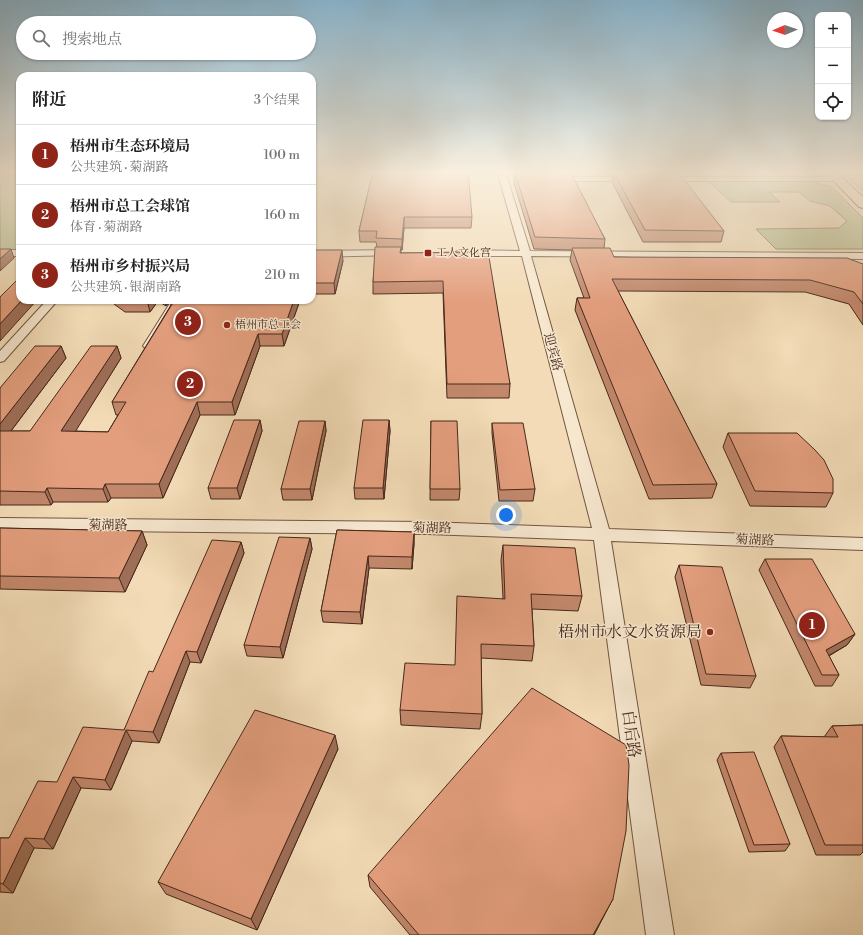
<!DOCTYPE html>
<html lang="zh">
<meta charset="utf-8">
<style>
:root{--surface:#fff;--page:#f6f6f6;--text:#222;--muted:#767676;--line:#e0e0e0;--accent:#8f2418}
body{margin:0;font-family:"Libre Bodoni","Noto Serif SC",serif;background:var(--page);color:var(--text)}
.controls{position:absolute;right:12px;top:12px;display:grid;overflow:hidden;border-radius:8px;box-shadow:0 1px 3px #0004}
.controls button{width:36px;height:36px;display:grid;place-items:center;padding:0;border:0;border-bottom:1px solid var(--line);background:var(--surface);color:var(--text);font:20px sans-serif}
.compass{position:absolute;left:767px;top:12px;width:36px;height:36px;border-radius:50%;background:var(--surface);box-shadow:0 1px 3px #0004;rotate:268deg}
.you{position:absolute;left:506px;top:515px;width:14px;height:14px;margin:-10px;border:3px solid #fff;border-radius:50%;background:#1a73e8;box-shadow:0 0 0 6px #1a73e833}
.badge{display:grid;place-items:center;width:26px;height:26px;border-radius:50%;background:var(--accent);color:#fff;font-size:13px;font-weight:700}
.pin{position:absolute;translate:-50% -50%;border:2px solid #fff;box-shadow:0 1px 4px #0006}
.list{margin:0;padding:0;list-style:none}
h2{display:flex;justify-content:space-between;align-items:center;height:52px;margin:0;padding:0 16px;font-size:17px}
h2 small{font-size:13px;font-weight:400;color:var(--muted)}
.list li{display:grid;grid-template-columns:26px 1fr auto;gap:12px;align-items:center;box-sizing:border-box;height:60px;padding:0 16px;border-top:1px solid var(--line)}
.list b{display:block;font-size:15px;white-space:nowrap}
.list p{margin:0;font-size:13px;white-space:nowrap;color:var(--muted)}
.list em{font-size:13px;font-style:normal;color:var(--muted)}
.icon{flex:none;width:22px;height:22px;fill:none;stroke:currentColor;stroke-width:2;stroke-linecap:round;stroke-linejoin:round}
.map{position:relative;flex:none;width:863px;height:935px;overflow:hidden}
.search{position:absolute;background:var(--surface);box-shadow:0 1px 3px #0004;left:16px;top:16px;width:300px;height:44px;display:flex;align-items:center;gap:10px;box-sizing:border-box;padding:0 14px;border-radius:22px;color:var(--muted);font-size:15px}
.panel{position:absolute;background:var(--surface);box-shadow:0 1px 3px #0004;left:16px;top:72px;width:300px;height:232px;border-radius:12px}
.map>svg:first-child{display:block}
.green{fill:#b8c190;stroke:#807456}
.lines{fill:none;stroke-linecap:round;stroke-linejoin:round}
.lane-casing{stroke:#725542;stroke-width:2}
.street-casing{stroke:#725542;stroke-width:2}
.primary-casing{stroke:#47281b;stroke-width:2}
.lane{fill:#f7e8d0;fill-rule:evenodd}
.street{fill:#f7e8d0;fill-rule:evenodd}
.primary{fill:#f2dbb6;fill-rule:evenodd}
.wall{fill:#c3886c;stroke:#47281b}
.shaded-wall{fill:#9f6f58;stroke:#47281b}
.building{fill:#e39e7d;stroke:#47281b}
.poi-dot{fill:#8f2418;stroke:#f7e8d0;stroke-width:1.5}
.labels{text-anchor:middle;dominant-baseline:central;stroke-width:3;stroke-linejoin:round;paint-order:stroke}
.far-poi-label{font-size:11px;fill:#47281b;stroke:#f7e8d0;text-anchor:start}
.street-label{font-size:13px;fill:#47281b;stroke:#f7e8d0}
.near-poi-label{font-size:16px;fill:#47281b;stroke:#f7e8d0;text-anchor:end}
.near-street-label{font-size:16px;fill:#47281b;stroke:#f7e8d0}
</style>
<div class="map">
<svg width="863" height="935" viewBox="0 0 863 935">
<rect width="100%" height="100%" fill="#f2dbb6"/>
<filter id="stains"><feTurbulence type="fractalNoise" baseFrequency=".005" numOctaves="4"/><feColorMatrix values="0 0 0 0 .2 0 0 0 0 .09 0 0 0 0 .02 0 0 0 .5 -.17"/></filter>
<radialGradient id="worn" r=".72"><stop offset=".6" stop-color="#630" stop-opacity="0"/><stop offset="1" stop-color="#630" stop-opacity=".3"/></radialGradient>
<g class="green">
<rect x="0" y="171" width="20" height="82"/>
<polygon points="841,171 863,171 863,192"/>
<polygon points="707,180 804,180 825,185 832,187 863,218 863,249 776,249 756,229 839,228 847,221 830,206 810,201 799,192 769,192 780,202 731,202"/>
</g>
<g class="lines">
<defs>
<polygon id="lane" points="172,300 176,300 149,346 146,348 144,347 143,346"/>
<g id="street">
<polygon points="497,171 505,171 530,251 863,253 863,259 531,256 609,529 863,538 863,550 611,541 674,935 646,935 594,540 427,534 0,530 0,518 427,522 592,528 522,256 459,256 454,253 459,250 520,251"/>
<polygon points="552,177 633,177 637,179 633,181 552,181"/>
<polygon points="660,177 838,177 842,179 838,181 660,181"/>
<rect x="0" y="250" width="20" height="6"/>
<polygon points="395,250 398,251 398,255 312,257 312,251"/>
<polygon points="47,300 58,300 4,361 0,362 0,351"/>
</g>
<polygon id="primary" points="824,171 835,171 863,197 863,208 859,207"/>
</defs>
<use href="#lane" class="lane-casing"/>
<use href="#street" class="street-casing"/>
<use href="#primary" class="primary-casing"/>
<use href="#lane" class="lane"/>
<use href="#street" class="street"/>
<use href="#primary" class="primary"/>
</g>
<g class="wall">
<polygon points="373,171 472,217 471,228 404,228 402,250 401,250 401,253 475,252 510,384 509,398 447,398 443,293 373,294 373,282 377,247 376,242 360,242 359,231"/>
<polygon points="513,171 567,171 567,173 605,239 604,248 614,257 863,264 863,325 849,304 805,292 618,291 717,484 712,498 649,499 575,310 577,298 584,298 570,260 572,250 534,249 514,183 515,174"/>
<polygon points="606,171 672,171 672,173 724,231 721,242 643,242 612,182 613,176 609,176"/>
<polygon points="312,250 343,261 335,294 312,294"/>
<polygon points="113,300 300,300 284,346 260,346 235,415 200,415 163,498 111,498 108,502 53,502 51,505 0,505 0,388 61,346 66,358 11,431 30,431 117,346 121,358 75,431 108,432 118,415 116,415 112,402 171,305 170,301 166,306 158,301 150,312 125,312 114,304"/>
<polygon points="260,420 262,431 240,499 211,499 208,488"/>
<polygon points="389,420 390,431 384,499 355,499 354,488"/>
<polygon points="325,421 326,431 312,500 283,500 281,489"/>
<polygon points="431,421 460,489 459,500 430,500"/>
<polygon points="492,423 535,489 533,501 499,501 492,433"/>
<polygon points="728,433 833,493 826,507 750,506 723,447"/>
<polygon points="0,528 142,531 147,545 125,592 0,589"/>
<polygon points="337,530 414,532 414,544 412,569 369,568 362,624 323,622 321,611"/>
<polygon points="310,538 312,549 283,658 247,656 244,645"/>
<polygon points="241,542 244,553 201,663 190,662 159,743 132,741 111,790 81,788 53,849 34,848 13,893 0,892 0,838 9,838 57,782 124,730"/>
<polygon points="503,545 582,596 578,611 532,609 534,646 532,661 481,658 482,714 480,729 401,725 400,710 455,665 503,598 501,560"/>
<polygon points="765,559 855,634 847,645 829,656 839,675 832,686 815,686 759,570"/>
<polygon points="679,565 756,676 750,688 701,685 675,577"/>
<polygon points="863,725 863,852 860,855 816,855 774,747 781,736 824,737 832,726"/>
<polygon points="338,749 257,930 166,894 158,882"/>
<polygon points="721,753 790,844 785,851 749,852 717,760"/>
<polygon points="368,875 607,910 594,935 410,935 370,887"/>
</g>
<g class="shaded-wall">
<polygon points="404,217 404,228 402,250 402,239"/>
<polygon points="11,249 14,258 0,271 0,259"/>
<polygon points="342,250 343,261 335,294 334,283"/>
<polygon points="22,300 37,300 0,341 0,324"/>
<polygon points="147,300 157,300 158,301 150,312"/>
<polygon points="165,300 170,300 166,306"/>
<polygon points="294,300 300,300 284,346 282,334"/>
<polygon points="258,334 260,346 235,415 232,402"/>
<polygon points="61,346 66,358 1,444 0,441 0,424"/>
<polygon points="117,346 121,358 67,445 61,431"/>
<polygon points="197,402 200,415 163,498 159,484"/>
<polygon points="260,420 262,431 240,499 237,488"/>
<polygon points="389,420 390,431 384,499 383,488"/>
<polygon points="325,421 326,431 312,500 310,489"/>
<polygon points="105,484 111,498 108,502 103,489"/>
<polygon points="47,488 53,502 51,505 45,492"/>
<polygon points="142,531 147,545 125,592 119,578"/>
<polygon points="414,532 414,544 412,569 412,557"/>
<polygon points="310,538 312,549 283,658 280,647"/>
<polygon points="241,542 244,553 201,663 197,652"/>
<polygon points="368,556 369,568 362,624 360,612"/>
<polygon points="855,634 847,645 819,661 826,650"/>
<polygon points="186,651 190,662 159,743 153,732"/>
<polygon points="126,730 132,741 111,790 105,780"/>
<polygon points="335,735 338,749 257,930 251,919"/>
<polygon points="73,777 81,788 53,849 44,839"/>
<polygon points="25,838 34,848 13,893 3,884"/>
<polygon points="613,899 607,910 594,935 593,935"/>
</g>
<g class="building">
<polygon points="373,171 468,171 472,217 404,217 402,239 376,238 377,231 359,231"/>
<polygon points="515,173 571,173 605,239 535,237"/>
<polygon points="614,173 679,173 724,231 645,230"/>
<polygon points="375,247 401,247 400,253 475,252 489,257 510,384 447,384 443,281 373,282"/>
<polygon points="572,248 610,248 614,257 847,258 863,264 863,304 854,292 810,280 612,279 717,484 653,485 577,298 590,298"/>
<polygon points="0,249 11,249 0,259"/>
<polygon points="312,250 342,250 334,283 312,283"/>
<polygon points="20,277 20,300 22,300 0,324 0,297"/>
<polygon points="173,300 294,300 282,334 258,334 232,402 197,402 159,484 105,484 103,489 47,488 45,492 0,491 0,431 30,431 91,346 117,346 61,431 108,432 126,402 112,402 174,301"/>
<polygon points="35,346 61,346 0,424 0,388"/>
<polygon points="234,420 260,420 237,488 208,488"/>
<polygon points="363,420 389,420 383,488 354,488"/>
<polygon points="299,421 325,421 310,489 281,489"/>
<polygon points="431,421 457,421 460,489 430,489"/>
<polygon points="492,423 523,423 535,489 500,490"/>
<polygon points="728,433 797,433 815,450 824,460 833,479 833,493 755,491"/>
<polygon points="0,528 142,531 119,578 0,576"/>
<polygon points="337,530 414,532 412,557 368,556 360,612 321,611"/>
<polygon points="279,537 310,538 280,647 244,645"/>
<polygon points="212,540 241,542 197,652 186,651 153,732 126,730 105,780 73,777 44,839 25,838 3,884 0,883 0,838 9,838 38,781 57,782 83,727 124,730 149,671 153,672"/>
<polygon points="503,545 575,548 582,596 531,594 534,646 481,644 482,714 400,710 405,663 455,665 457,596 505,599"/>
<polygon points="765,559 812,559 855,634 826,650 839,675 822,675"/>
<polygon points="679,565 722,567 756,676 706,674"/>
<polygon points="532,688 626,745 629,765 626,831 613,899 593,935 419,935 368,875"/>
<polygon points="255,710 335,735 251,919 158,882"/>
<polygon points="863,725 863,845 825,845 781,736 838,737 832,726"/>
<polygon points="754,752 790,844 754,845 721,753"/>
</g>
<linearGradient id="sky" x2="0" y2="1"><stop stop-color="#89b7d2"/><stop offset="0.57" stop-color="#f9efde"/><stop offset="1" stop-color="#f9efde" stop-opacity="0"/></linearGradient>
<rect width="863" height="302" fill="url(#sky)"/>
<g class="poi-dot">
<rect x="424" y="249" width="8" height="8" rx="2"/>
<circle cx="227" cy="325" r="4"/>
<circle cx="710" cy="632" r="4"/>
</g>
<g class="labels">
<g class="far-poi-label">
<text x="436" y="253">工人文化宫</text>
<text x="235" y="325">梧州市总工会</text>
</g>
<g class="street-label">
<text transform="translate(553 352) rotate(75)">迎宾路</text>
<text x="108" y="525">菊湖路</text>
<text transform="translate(432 528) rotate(1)">菊湖路</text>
<text transform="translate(755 540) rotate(2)">菊湖路</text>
</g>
<g class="near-poi-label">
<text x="702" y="632">梧州市水文水资源局</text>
</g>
<g class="near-street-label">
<text transform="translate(631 734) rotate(82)">白后路</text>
</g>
</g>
<rect width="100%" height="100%" filter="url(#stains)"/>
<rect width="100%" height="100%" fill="url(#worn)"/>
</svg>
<div class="controls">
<button>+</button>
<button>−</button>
<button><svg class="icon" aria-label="locate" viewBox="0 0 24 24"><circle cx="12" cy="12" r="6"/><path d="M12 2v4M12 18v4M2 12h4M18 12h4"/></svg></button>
</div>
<svg class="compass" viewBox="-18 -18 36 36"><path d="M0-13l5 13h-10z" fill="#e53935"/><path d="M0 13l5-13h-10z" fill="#767676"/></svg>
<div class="you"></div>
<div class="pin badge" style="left:812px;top:625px">1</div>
<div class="pin badge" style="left:190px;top:384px">2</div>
<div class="pin badge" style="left:188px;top:322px">3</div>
<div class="search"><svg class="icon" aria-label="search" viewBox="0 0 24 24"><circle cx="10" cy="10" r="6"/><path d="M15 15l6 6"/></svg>搜索地点</div>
<section class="panel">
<h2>附近<small>3个结果</small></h2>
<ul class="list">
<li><span class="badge">1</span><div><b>梧州市生态环境局</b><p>公共建筑 · 菊湖路</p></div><em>100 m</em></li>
<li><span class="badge">2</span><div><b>梧州市总工会球馆</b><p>体育 · 菊湖路</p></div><em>160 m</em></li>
<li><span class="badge">3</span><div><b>梧州市乡村振兴局</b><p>公共建筑 · 银湖南路</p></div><em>210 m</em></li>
</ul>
</section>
</div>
